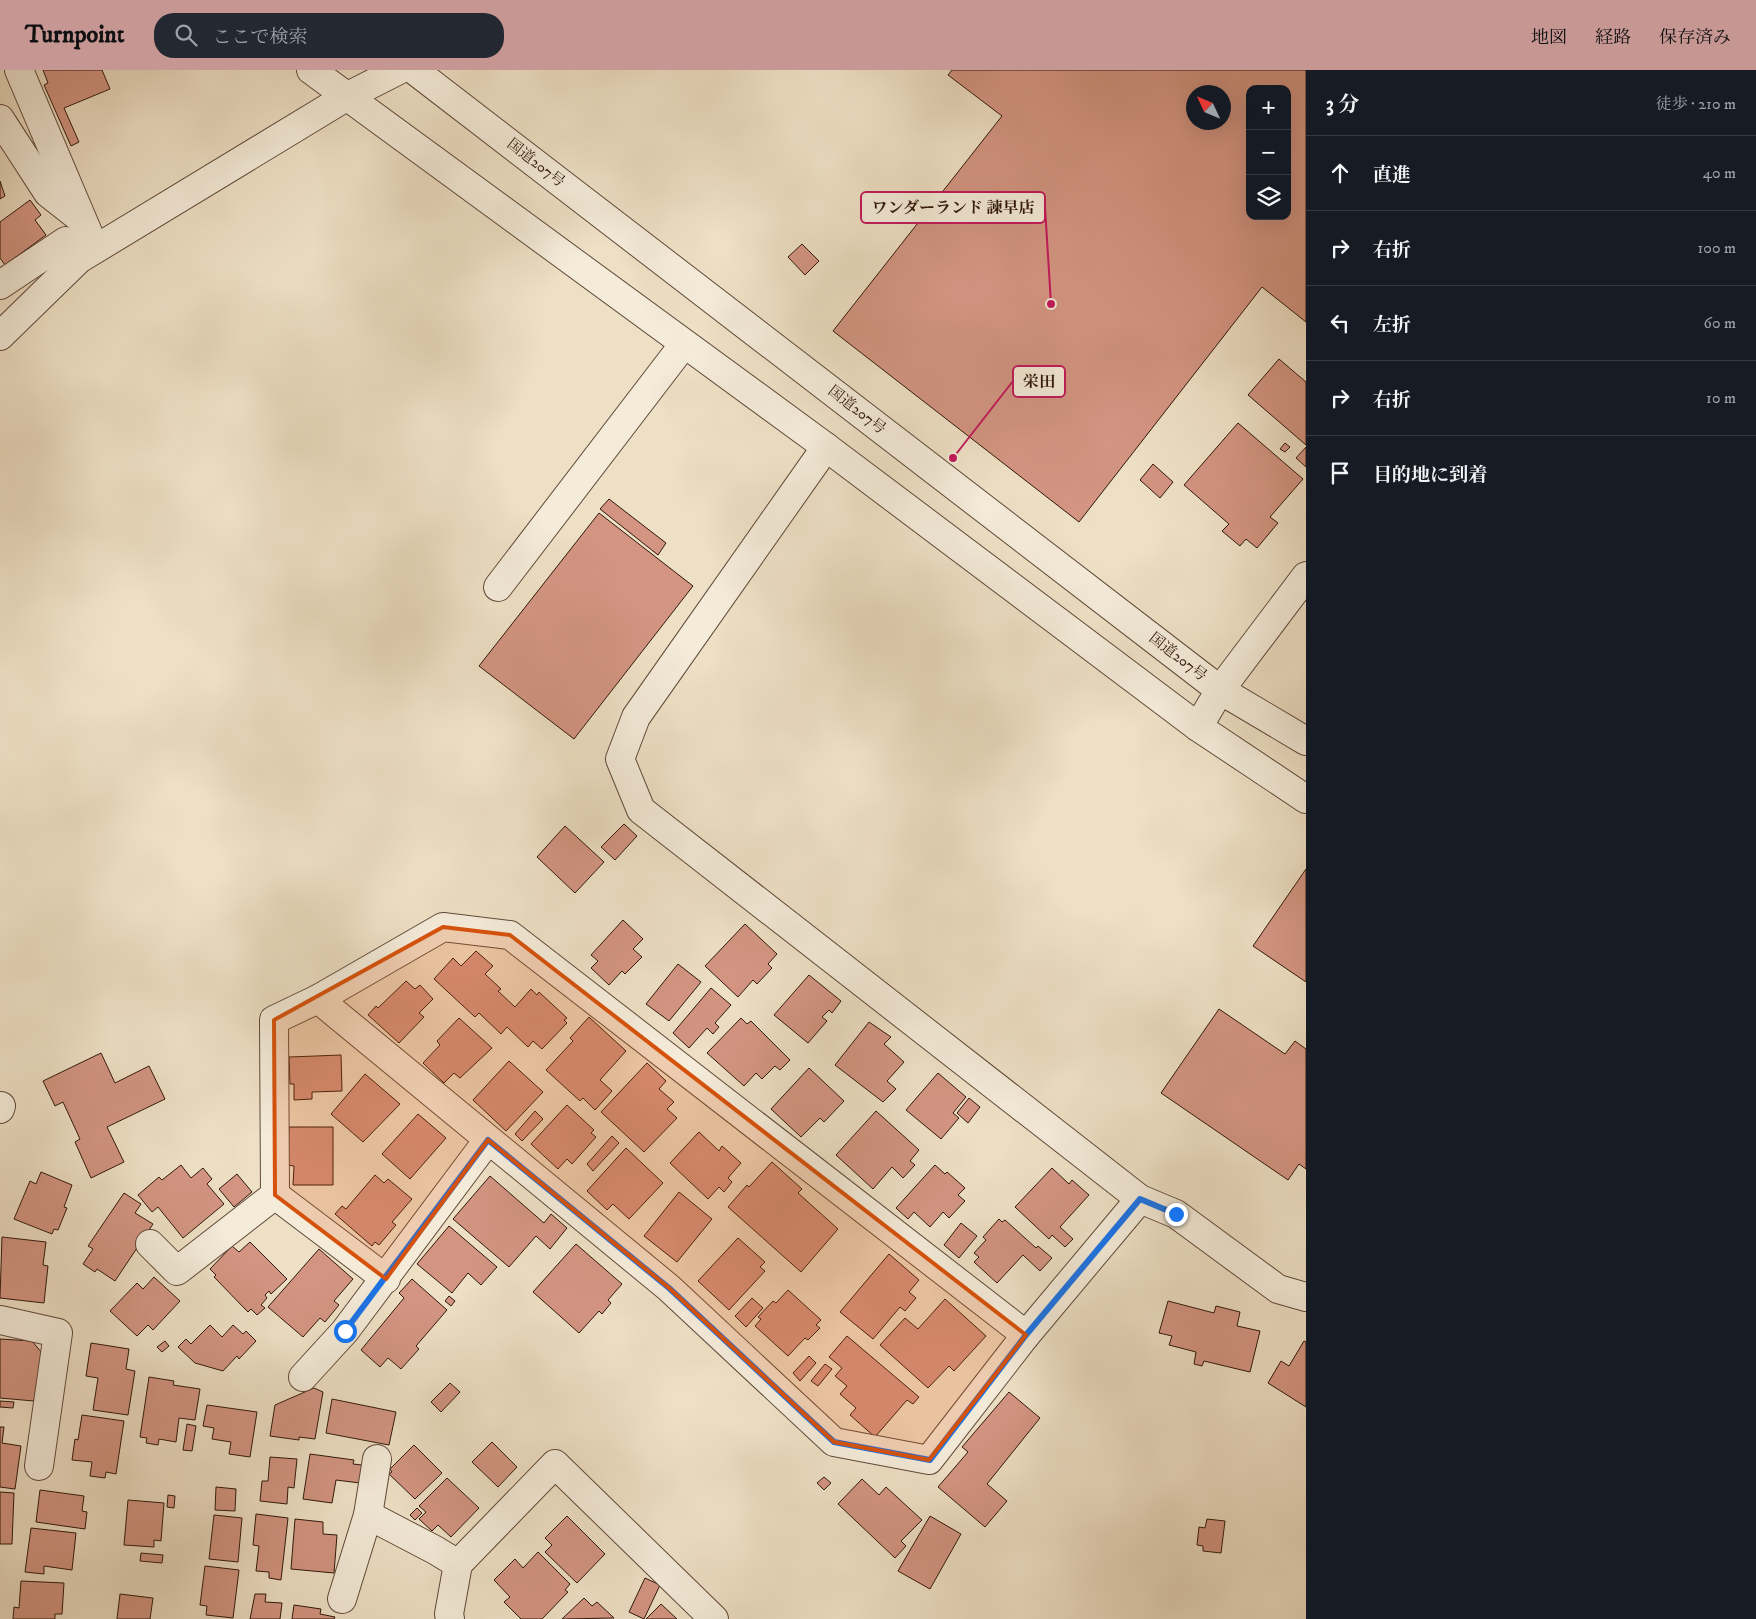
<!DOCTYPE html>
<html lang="ja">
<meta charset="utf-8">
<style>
:root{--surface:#171b24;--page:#242831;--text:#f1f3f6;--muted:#9ea1a6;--line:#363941;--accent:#c59692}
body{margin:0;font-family:"IM FELL DW Pica","Noto Serif JP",serif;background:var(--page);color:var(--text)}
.controls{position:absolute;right:15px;top:15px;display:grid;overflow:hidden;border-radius:10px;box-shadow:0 5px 20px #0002}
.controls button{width:45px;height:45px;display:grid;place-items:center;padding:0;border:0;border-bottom:1px solid var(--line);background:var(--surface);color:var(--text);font:25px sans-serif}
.compass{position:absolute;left:1186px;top:15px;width:45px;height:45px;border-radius:50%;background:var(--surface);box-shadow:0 5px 20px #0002;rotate:314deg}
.stop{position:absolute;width:15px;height:15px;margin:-11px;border:4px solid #1a73e8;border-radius:50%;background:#fff}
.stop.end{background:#1a73e8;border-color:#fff;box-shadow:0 1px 5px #0008}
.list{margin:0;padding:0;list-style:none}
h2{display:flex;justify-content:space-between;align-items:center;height:65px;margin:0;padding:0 20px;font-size:21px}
h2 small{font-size:16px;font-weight:400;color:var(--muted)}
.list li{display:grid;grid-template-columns:32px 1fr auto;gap:15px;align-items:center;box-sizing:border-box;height:75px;padding:0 20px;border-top:1px solid var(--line)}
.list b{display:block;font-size:19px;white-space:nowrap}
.list em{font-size:16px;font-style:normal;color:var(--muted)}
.icon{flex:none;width:28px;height:28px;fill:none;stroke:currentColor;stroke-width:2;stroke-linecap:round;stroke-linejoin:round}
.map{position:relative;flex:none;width:1306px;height:1549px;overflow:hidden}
header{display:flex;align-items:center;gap:30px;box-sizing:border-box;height:70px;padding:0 25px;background:var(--accent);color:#111}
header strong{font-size:24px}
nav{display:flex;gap:28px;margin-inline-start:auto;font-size:18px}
.search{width:350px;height:45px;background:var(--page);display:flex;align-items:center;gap:12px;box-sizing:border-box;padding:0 18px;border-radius:20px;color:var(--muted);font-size:19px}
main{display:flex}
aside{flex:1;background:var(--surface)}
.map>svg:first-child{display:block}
.building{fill:#d39582;stroke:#30170b;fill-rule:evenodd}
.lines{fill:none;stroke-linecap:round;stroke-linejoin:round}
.minor-casing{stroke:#60493a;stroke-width:30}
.minor{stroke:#f4ebd9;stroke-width:28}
.route{stroke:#1a73e8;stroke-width:6}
.marked{fill:#d6520c;fill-opacity:0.2;stroke:#d6520c;stroke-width:4;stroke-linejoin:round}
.labels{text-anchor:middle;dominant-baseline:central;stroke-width:4;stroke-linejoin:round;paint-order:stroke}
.street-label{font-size:15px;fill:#30170b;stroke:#f4ebd9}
.leader{fill:none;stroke:#c2185b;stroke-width:2}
.callout-dot{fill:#c2185b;stroke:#f4ebd9;stroke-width:2}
.callout{fill:#f4ebd9;stroke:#c2185b;stroke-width:2}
.callout-label{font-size:16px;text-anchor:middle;font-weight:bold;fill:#30170b}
</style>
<header>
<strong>Turnpoint</strong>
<div class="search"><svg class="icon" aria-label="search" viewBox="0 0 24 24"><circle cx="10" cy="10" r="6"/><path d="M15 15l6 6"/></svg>ここで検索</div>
<nav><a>地図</a><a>経路</a><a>保存済み</a></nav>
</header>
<main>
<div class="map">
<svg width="1306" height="1549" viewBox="0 0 1306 1549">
<rect width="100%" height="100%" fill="#eee0c5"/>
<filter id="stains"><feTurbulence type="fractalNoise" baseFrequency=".004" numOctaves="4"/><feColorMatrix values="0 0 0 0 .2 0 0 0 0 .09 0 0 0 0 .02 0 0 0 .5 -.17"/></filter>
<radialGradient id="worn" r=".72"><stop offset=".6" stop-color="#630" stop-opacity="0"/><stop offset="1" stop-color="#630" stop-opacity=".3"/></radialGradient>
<g class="building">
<polygon points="43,0 102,0 110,19 64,38 79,72 71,76 44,15 48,13"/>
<path d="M 952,0 L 1306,0 L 1306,252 L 1262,217 L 1079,452 L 833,261 L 1002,46 L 948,5 ZM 1250,19 L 1287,19 L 1287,146 L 1250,146 ZM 1194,22 L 1224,22 L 1224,52 L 1194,52 Z"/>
<polygon points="0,111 5,126 0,129"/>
<polygon points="30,130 41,145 35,150 46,165 5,195 0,188 0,152"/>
<polygon points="802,174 819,191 805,205 788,187"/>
<polygon points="1279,289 1306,312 1306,375 1248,325"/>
<polygon points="1238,353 1303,409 1270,447 1278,453 1257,478 1246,469 1240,476 1222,461 1229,454 1184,415"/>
<polygon points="1285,373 1290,377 1285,382 1280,379"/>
<polygon points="1306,377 1306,397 1296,388"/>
<polygon points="1153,394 1173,412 1160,428 1140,410"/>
<polygon points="609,429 666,473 658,485 600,439"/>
<polygon points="599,443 693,516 574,669 479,596"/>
<polygon points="624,754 637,766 615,790 601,777"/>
<polygon points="565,756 604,792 575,823 537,787"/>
<polygon points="1306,799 1306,912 1253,876"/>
<polygon points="623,850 643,869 633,879 642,887 625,904 622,901 609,915 591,898 598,891 591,885"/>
<polygon points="745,854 777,884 768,894 772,898 757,914 753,910 738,927 705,896"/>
<polygon points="476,881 493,896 485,904 501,919 498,921 515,937 531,919 537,925 539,922 567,948 564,950 567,953 542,979 533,971 528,977 507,957 501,964 479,943 475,947 434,909 453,888 461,896"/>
<polygon points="678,894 701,912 669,951 646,934"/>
<polygon points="809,905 841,931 832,943 829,940 822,947 827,951 808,973 774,945"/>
<polygon points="406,911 415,919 420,915 433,929 419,943 424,947 399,973 368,945 376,936 378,938"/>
<polygon points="711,918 731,935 715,953 719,957 713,964 707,958 689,978 673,963"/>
<polygon points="1219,939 1285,984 1295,971 1306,979 1306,1099 1299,1094 1288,1110 1161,1023"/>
<polygon points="589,947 626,981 600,1010 612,1021 595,1040 583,1028 580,1031 546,1000 573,971 570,968"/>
<polygon points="459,948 492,978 460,1008 454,1003 444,1013 423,993 440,975 437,971"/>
<polygon points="741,948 747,954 751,951 790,990 780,1000 775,996 762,1009 756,1003 744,1016 707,983"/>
<polygon points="869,952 891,967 884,974 904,992 887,1011 896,1019 883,1032 835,995"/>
<polygon points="101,983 115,1013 149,996 165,1029 107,1057 124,1092 91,1108 75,1072 80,1069 63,1032 55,1036 43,1011"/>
<polygon points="341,985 342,1021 312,1022 312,1029 294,1030 294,1014 290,1014 289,987"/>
<polygon points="509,991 543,1022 506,1061 473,1030"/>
<polygon points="647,993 666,1011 659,1019 674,1032 667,1039 677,1048 644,1082 601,1042"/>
<polygon points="809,998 844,1031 824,1052 820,1048 801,1067 771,1039"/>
<polygon points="938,1003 966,1027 953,1043 959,1048 941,1069 906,1040"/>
<polygon points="365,1004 400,1034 363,1072 331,1044"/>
<polygon points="969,1028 980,1037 968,1053 957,1043"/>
<polygon points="567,1035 594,1060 591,1063 596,1067 572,1094 567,1089 558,1099 531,1074"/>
<polygon points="535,1041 543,1049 522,1071 515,1064"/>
<polygon points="876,1041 919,1080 910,1091 915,1095 903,1108 892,1097 873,1119 836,1085"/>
<polygon points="418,1044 446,1068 410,1109 382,1084"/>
<polygon points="289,1057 333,1057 333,1115 293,1115 294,1096 287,1095"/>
<polygon points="699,1062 719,1081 722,1076 741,1093 728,1108 732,1112 724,1122 719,1117 708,1129 670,1093"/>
<polygon points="612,1066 619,1073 593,1101 587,1094"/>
<polygon points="626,1078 663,1113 629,1149 613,1134 607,1140 587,1121"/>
<polygon points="772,1092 802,1119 798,1123 838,1159 801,1202 728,1137 747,1115 749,1117"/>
<polygon points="181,1095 191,1108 203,1098 212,1109 207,1114 224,1134 183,1168 158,1137 152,1142 138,1125 159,1107 162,1110"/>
<polygon points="935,1095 945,1104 947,1102 965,1118 958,1125 965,1131 949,1148 943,1142 930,1157 914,1142 908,1149 896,1138"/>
<polygon points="1052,1098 1069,1114 1072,1110 1089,1125 1060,1157 1073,1169 1065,1177 1052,1165 1049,1169 1015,1137"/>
<polygon points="41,1102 72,1115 64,1137 67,1138 58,1160 54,1159 52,1164 14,1149 30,1111 36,1114"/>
<polygon points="237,1104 252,1122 234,1137 219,1119"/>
<polygon points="375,1105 384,1113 388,1109 412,1129 392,1152 396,1155 379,1175 375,1172 372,1176 335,1144 342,1136 346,1139"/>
<polygon points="490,1106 544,1153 551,1144 567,1158 550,1179 536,1166 509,1197 453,1149"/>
<polygon points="679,1122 712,1149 677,1192 644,1166"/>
<polygon points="124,1123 141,1134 135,1143 153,1154 115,1211 97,1199 95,1202 83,1194 93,1179 88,1176"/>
<polygon points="999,1149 1002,1152 1005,1150 1036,1178 1038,1176 1052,1188 1040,1201 1023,1185 997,1213 974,1192 979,1187 974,1183 986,1170 983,1167"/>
<polygon points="961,1153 977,1166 959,1188 944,1175"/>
<polygon points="449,1156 497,1197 481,1215 468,1203 452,1223 417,1194"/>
<polygon points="2,1167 46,1172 43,1195 48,1196 44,1233 0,1228"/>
<polygon points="738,1168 765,1192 760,1197 765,1201 729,1240 698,1211"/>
<polygon points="250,1172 287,1209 271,1224 269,1221 265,1225 267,1228 261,1235 265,1238 257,1245 251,1239 248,1242 214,1207 216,1205 210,1199 232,1176 239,1182"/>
<polygon points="576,1174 622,1214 608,1230 611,1233 602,1244 599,1241 579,1263 533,1222"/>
<polygon points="319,1179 353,1209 334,1231 339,1235 325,1252 320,1248 303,1267 268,1237"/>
<polygon points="889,1184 919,1210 909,1222 916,1228 905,1241 900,1237 873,1269 840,1242"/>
<polygon points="154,1207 180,1231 153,1260 148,1255 137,1266 110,1241 137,1213 143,1219"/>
<polygon points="412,1209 447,1240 416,1276 419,1279 401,1299 388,1288 380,1297 361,1280 404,1228 399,1223"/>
<polygon points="788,1220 821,1250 816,1255 820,1258 808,1270 805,1268 788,1286 755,1256 761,1249 758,1247 773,1231 776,1233"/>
<polygon points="449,1226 455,1231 451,1236 445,1231"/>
<polygon points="752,1228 763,1238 746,1257 735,1246"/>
<polygon points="945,1229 986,1266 954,1301 949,1296 928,1318 880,1275 905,1248 918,1259"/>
<polygon points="1168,1231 1214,1243 1216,1236 1240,1242 1237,1256 1260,1261 1250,1302 1204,1291 1202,1296 1194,1294 1196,1282 1169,1275 1172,1266 1159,1263"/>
<polygon points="210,1255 222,1267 233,1255 243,1264 246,1261 256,1271 239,1289 237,1286 223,1301 195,1293 178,1277 186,1269 191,1274"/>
<polygon points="847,1266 919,1327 913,1334 907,1330 875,1367 850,1345 856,1338 840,1324 847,1316 835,1306 842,1298 829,1287"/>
<polygon points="0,1269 32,1271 42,1283 34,1331 0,1328"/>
<polygon points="165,1271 169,1276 162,1282 157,1277"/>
<polygon points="1304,1271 1306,1272 1306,1337 1268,1313 1281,1291 1289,1296"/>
<polygon points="91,1273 129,1279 126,1299 135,1301 128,1345 93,1340 98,1308 86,1306"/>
<polygon points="809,1286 816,1293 800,1311 793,1303"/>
<polygon points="825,1294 832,1299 818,1316 811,1311"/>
<polygon points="149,1307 174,1311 173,1315 200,1319 195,1350 179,1348 176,1372 159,1369 158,1375 146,1373 147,1368 140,1367"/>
<polygon points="450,1313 460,1322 441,1342 431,1332"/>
<polygon points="314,1318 323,1322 315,1369 299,1367 299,1370 270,1366 275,1335"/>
<polygon points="1009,1322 1040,1348 987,1414 1007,1431 985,1457 938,1417 968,1382 962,1377"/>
<polygon points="332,1329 396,1342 389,1375 326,1363"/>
<polygon points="0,1331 14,1332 13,1338 0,1337"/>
<polygon points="207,1335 257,1342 250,1387 229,1384 231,1372 212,1369 214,1358 203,1356"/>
<polygon points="82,1345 124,1351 116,1404 106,1402 105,1408 90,1406 92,1392 72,1390 75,1369 78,1370"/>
<polygon points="187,1354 196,1356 192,1381 183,1380"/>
<polygon points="0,1357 4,1357 2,1373 21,1376 15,1419 0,1417"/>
<polygon points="492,1372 517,1397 498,1417 472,1392"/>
<polygon points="414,1375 442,1403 415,1429 389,1404 392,1402 390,1399"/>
<polygon points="310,1384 354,1390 353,1394 362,1395 360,1413 336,1410 332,1433 303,1429"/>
<polygon points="270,1387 297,1389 294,1418 288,1417 287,1434 260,1431 262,1411 268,1411"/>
<polygon points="824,1407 831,1413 824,1420 817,1413"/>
<polygon points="447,1408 479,1438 451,1467 438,1455 432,1461 419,1449 426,1442 419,1436"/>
<polygon points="862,1409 879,1425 886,1417 922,1450 901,1471 906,1476 895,1488 838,1434"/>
<polygon points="216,1417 236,1419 235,1441 215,1440"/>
<polygon points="40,1420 84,1426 82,1441 87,1442 85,1459 36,1452"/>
<polygon points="0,1422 14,1423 12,1474 0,1474"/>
<polygon points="168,1425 175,1426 174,1438 167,1437"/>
<polygon points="128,1430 164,1433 161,1471 154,1470 154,1477 124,1475"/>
<polygon points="417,1438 422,1443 415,1450 410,1445"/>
<polygon points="256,1444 288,1448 281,1510 269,1508 269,1502 256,1501 259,1476 253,1475"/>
<polygon points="214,1445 242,1448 238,1492 209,1489"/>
<polygon points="567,1446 605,1484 577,1513 545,1482 552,1475 545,1468"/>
<polygon points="930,1446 961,1464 930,1519 898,1501"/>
<polygon points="295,1449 323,1452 323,1464 337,1465 334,1503 291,1499"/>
<polygon points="1207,1449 1225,1451 1221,1483 1203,1481 1203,1476 1197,1475 1199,1457 1205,1458"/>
<polygon points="31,1458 76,1463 72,1500 44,1496 44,1504 25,1502"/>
<polygon points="538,1482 570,1514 565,1520 568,1522 542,1549 521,1549 504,1532 510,1527 494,1510 515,1489 523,1498"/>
<polygon points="141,1483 163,1485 162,1493 140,1491"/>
<polygon points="205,1496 239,1500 233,1548 206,1545 207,1536 200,1535"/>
<polygon points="645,1508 660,1515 644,1549 629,1542"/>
<polygon points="21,1511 64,1513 62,1544 55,1544 55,1549 13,1549 14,1537 19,1538"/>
<polygon points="120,1524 153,1528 150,1549 117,1549"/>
<polygon points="255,1524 266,1524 265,1532 282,1533 280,1549 250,1549"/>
<polygon points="584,1528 592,1536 597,1532 614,1548 562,1549"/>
<polygon points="661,1534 677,1549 646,1549"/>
<polygon points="294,1535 321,1539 320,1544 335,1547 334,1549 292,1549"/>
</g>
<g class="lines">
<defs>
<g id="minor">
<polyline points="19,0 95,179"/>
<polyline points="311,0 826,377 1198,657 1306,729"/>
<polyline points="414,0 1220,620 1306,671"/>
<polyline points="0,49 48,123 81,149"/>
<polyline points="0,215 66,171 79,189"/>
<polyline points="0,266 79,189 346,27 399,0"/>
<polyline points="498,517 684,274"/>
<polyline points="1198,657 1220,620 1306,506"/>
<polyline points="318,929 669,1218 834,1372 929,1390 1026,1265 1140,1129 641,740 620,689 636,647 826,377"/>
<polyline points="0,1039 1,1036"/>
<polyline points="275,1125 386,1209"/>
<polyline points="1140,1129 1176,1144 1278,1219 1306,1227"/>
<polyline points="150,1174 177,1201 275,1125 274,950 318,929 443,857 510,865 1026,1265"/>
<polyline points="0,1250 58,1263 39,1396"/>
<polyline points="303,1307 345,1261 488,1070"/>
<polyline points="368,1445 435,1480 458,1494"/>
<polyline points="342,1529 368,1445 377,1389"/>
<polyline points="450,1549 449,1544 458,1494 555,1394 714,1549"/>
</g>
</defs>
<use href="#minor" class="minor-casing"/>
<use href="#minor" class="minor"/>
</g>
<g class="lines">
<polyline class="route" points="345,1261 488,1070 669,1218 834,1372 930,1390 1026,1265 1140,1129 1176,1144"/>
</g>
<path class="marked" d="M 443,857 L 510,865 L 1026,1265 L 929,1390 L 834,1372 L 669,1218 L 488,1070 L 386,1209 L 275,1125 L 274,950 Z"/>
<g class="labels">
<g class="street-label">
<text transform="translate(536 93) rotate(38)">国道207号</text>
<text transform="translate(857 340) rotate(38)">国道207号</text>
<text transform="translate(1178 587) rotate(38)">国道207号</text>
</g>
</g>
<path class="leader" d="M1051 234L1045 137M953 388L1013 311"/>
<g class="callout-dot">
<circle cx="1051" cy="234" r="5"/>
<circle cx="953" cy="388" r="5"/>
</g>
<g class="callout">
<rect x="861" y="122" width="184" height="31" rx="5"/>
<rect x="1013" y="296" width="52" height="31" rx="5"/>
</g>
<g class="callout-label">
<text x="953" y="143">ワンダーランド 諫早店</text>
<text x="1039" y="317">栄田</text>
</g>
<rect width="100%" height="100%" filter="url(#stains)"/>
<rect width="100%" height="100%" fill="url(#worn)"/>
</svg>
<div class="controls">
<button>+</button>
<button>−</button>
<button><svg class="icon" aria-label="layers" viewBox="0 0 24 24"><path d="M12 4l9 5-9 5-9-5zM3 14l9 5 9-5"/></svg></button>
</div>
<svg class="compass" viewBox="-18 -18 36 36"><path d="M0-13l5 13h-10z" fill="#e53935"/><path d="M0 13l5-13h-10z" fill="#9ea1a6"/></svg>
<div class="stop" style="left:345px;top:1261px"></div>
<div class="stop end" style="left:1176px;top:1144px"></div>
</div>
<aside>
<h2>3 分<small>徒歩 · 210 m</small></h2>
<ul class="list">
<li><svg class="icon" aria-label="ahead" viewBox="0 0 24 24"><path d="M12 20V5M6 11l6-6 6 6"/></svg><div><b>直進</b></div><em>40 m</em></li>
<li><svg class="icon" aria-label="right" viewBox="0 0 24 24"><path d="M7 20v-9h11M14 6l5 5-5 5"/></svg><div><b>右折</b></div><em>100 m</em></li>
<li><svg class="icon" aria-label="left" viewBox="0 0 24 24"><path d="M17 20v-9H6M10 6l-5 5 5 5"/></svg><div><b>左折</b></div><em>60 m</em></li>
<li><svg class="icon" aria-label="right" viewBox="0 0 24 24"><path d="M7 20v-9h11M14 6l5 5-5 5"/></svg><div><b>右折</b></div><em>10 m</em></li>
<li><svg class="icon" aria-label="arrive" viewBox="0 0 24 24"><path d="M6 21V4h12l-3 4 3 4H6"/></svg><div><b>目的地に到着</b></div></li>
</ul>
</aside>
</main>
